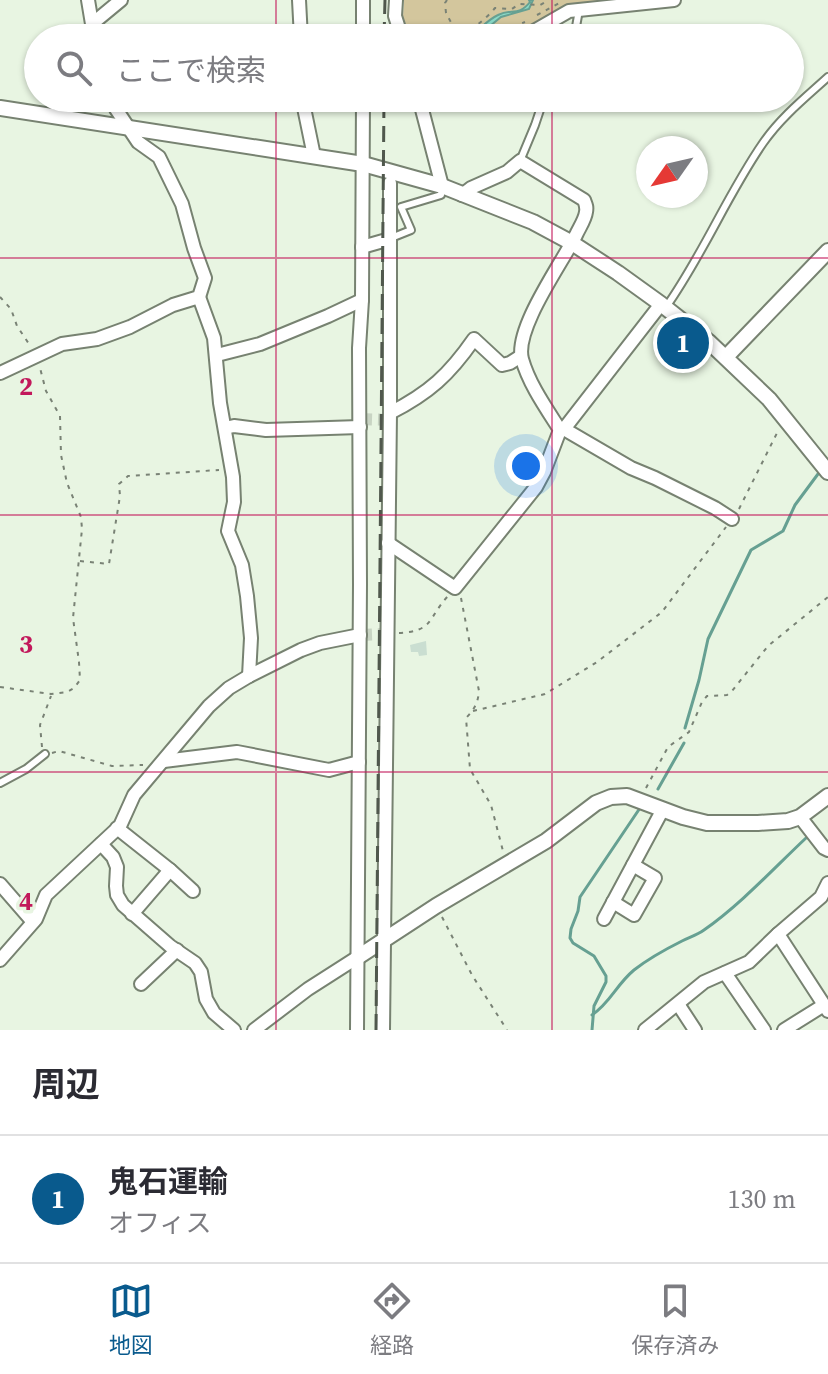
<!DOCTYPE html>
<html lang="ja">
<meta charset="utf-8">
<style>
:root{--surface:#fff;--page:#f7f7f7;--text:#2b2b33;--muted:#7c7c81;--line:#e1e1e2;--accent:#095a8d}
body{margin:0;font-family:"Source Serif 4","Noto Sans JP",serif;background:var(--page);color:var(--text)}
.compass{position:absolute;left:636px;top:136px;width:72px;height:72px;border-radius:50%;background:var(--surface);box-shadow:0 2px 6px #0004;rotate:236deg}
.you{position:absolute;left:526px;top:466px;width:28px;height:28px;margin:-20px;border:6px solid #fff;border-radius:50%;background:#1a73e8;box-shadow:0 0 0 12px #1a73e833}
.badge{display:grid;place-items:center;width:52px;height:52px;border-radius:50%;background:var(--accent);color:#fff;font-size:26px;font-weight:700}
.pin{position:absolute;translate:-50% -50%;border:4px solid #fff;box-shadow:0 2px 8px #0006}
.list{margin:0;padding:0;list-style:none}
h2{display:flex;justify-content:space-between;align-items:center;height:104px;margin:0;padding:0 32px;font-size:34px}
h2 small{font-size:26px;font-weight:400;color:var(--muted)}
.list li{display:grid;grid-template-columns:52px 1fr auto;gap:24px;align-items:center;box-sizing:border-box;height:128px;padding:0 32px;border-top:2px solid var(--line)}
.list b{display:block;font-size:30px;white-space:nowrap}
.list p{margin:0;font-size:26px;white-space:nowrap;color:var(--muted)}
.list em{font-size:26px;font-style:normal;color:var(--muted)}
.icon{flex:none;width:44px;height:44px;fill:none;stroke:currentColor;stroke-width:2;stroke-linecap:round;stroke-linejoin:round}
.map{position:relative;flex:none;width:828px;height:1030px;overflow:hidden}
.search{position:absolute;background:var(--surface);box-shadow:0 2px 6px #0004;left:24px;right:24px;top:24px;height:88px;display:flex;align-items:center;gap:20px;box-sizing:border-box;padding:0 28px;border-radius:44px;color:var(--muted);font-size:30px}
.sheet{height:232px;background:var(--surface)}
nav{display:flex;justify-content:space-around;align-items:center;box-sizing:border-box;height:112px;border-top:2px solid var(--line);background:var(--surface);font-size:22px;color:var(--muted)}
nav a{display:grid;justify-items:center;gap:4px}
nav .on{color:var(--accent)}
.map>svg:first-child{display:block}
.green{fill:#d3c69d}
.water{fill:#88dac8;stroke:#66a092;stroke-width:2}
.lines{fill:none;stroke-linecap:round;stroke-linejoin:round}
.stream{stroke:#66a092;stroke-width:3}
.building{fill:#caded1}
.minor-tunnel{stroke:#c8d4c3;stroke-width:12;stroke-dasharray:12 6;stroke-linecap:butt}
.service-casing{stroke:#778271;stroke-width:10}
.minor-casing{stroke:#778271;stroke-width:16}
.tertiary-casing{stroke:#778271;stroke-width:18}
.path{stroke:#798275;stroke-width:2;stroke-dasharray:4 6;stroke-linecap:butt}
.service{stroke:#fff;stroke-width:6}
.minor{stroke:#fff;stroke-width:12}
.tertiary{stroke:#fff;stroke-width:14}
.rail{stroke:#50584d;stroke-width:3;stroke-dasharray:16 8;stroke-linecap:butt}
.grid{fill:none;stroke:#c2185b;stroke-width:2;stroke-opacity:0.55}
.grid-label{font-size:26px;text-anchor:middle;font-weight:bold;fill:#c2185b;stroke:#e8f5e2;stroke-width:7;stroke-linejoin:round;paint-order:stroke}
</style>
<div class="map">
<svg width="828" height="1030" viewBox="0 0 828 1030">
<rect width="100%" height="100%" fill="#e8f5e2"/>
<polygon class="green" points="404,0 622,0 568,6 512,38 410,38 403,16"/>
<path class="water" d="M 529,0 L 533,0 L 529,9 L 501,17 L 478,36 L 475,33 C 483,26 489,19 498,15 C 512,8 518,17 530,2 Z"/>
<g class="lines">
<g class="stream">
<polyline points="685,728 699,680 708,639 751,550 783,531 795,505 818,474"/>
<polyline points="658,789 684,743"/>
<path d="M 592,1015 C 611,1002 616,985 634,970 C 648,959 666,949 682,941 C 690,937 697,935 704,930 C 741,904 773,869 806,838"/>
<polyline points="592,1030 594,1006 606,982 606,976 594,956 573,943 570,938 571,929 578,911 580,897 640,808"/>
</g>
</g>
<polygon class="building" points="426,641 427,655 419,656 418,652 411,652 410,645"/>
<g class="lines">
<g class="minor-tunnel">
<polyline points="360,419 390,420"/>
<polyline points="360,635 387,634"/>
</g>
<defs>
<g id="service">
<polyline points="574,38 579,10"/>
<polyline points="520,161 535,125 544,98"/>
<polyline points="391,238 411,230 401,207 441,195 442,186"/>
<path d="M 666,307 C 703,255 727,195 763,143 C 781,117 806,97 828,77"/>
<polyline points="0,783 26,769 45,754"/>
</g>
<g id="minor">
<polyline points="88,0 92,24"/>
<polyline points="299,0 301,38"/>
<polyline points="396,0 395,16 402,38"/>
<polyline points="95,38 92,24 121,0"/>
<polyline points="363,38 363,0"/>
<polyline points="522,38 569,11 674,0"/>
<polyline points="302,98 314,156"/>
<polyline points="419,98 442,186"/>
<path d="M 462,195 L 471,188 L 507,172 L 520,161 L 584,200 C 586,205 587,207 586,212 C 585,220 579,228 576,235 C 562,263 514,329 522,359 C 529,384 546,408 560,430"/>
<polyline points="362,247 390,239"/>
<polyline points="199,297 214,338 220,403 233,477 234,502 228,531 242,565 247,596 251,638 249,676"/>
<polyline points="217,355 260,344 328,316 362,300"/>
<polyline points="0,373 62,344 97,339 130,327 173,305 199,297 205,278 194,248 182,204 159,157 138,142 116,109 111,98"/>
<path d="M 390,413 C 429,393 449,375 474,339 L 502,365 L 510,363 L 521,356"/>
<polyline points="225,428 234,426 266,430 360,427"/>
<polyline points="564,429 631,468 655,478 715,508 732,519"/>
<polyline points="388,543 455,588 536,487 544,472 560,430 564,429 661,304"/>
<polyline points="164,761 237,752 329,770 359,762"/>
<polyline points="800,817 824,848 828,850"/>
<polyline points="117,828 170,870 193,891"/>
<polyline points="101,844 113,857 117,867 116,886 117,895 123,905 170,946 195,963 201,972 206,999 214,1013 234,1030"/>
<polyline points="828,883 821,897 778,934 828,1011"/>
<polyline points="0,884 33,922"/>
<polyline points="613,902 634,915 655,878 633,865"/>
<polyline points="132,914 170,870"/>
<polyline points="604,919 663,809"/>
<polyline points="0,960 36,919 46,895 120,826 134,795 209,706 229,688 249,676 301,650 320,643 360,635"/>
<polyline points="725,973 764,1030"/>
<polyline points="141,984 177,950"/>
<polyline points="678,1004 695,1030"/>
<polyline points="254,1030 308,989 358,957"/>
<polyline points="357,1030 360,584 359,348 362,300 363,98"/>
<polyline points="383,1030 390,413 390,183"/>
<polyline points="645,1030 704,982 749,962 778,934"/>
<polyline points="784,1030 824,1005"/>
</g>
<g id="tertiary">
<polyline points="0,108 363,164 442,186 533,222 572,243 618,273 661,304 709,342 769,399 828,472"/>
<polyline points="726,357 828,251"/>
<polyline points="358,957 436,906 546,841 596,803 611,797 627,796 683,817 707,823 758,823 788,821 800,817 828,796"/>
</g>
</defs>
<use href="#service" class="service-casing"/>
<use href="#minor" class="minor-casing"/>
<use href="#tertiary" class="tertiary-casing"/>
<g class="path">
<polyline points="537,15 563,1"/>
<polyline points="439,35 452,37 455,30 446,13 445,3 447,0"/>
<path d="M 452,37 C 466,36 486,19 495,8 L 512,9 L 519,4 L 540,5 L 549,0"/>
<polyline points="485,38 525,22"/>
<polyline points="0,297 11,309 17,326 31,347"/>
<polyline points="739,509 779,429"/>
<polyline points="80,561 109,564 120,496 119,484 128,476 219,470"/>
<path d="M 461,598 L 479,691 C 478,703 474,710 466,718 L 470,769 L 491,805 L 503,851"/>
<path d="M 399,633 C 434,631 427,619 448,596"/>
<polyline points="0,687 51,694 67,692 74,688 80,680 79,662 73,618 82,529 81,517 67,483 61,455 60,416 46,391 40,368"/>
<polyline points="473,711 545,694 597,662 662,612 726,527"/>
<polyline points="42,747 40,725 51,696"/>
<polyline points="52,753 59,751 112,766 143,765"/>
<polyline points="646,788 668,747 689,732 702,702 707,696 727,695 732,691 768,646 828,597"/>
<polyline points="442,917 472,975 507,1030"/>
</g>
<use href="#service" class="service"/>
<use href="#minor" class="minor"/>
<use href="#tertiary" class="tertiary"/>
<g class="rail">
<polyline points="384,38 385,0"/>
<polyline points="376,1030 384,98"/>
</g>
</g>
<path class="grid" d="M 276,0 L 276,38M 552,0 L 552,38M 276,98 L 276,1030M 552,98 L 552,1030M 0,258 L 828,258M 0,515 L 828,515M 0,772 L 828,772"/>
<g class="grid-label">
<text x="26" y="395">2</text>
<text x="26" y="653">3</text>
<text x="26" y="910">4</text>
</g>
</svg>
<svg class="compass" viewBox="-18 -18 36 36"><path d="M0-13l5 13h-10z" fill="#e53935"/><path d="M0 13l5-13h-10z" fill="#7c7c81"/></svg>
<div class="you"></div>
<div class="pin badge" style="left:683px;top:343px">1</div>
<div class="search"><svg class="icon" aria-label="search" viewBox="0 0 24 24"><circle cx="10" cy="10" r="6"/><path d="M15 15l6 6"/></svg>ここで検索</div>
</div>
<section class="sheet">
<h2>周辺<small></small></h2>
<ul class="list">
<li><span class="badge">1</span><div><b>鬼石運輸</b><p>オフィス</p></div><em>130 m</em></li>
</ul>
</section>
<nav>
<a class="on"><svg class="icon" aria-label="map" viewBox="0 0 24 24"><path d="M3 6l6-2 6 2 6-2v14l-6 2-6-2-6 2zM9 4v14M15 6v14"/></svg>地図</a>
<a><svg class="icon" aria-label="directions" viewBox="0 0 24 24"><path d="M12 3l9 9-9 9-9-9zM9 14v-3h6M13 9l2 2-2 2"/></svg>経路</a>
<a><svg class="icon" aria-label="saved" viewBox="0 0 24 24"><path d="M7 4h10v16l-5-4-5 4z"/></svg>保存済み</a>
</nav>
